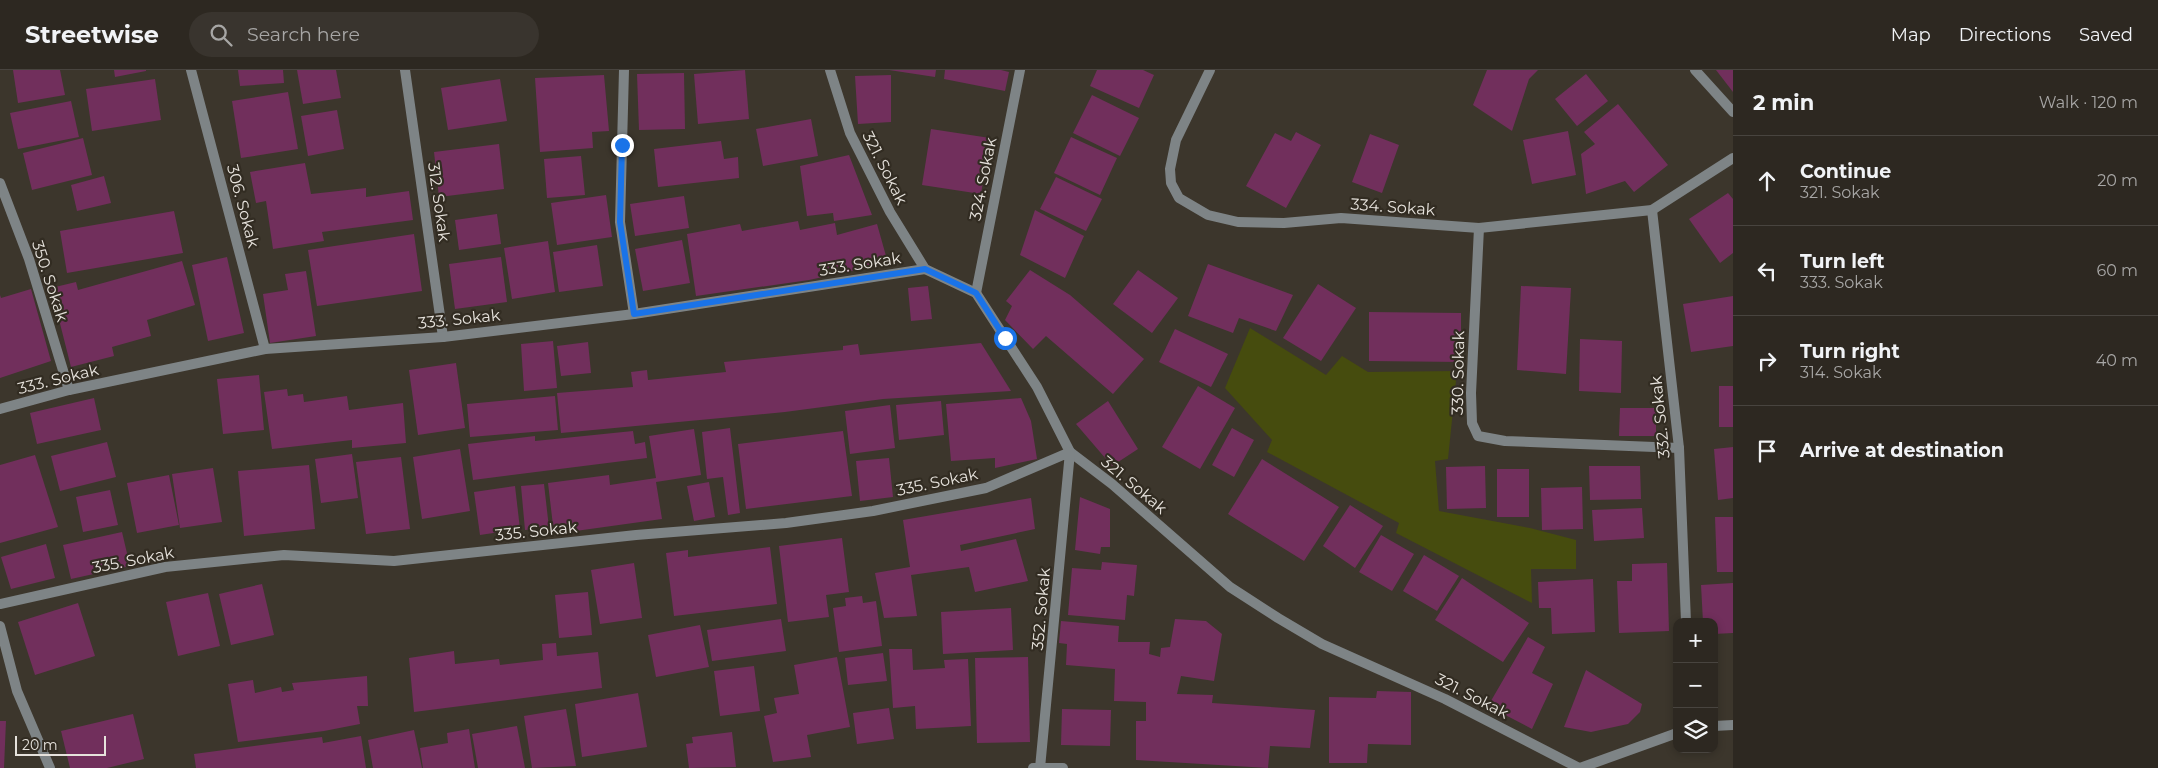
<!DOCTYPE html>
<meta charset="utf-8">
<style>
:root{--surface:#2d2821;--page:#39342e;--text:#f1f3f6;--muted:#a7a6a5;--line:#48443f}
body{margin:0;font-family:Montserrat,sans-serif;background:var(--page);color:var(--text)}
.controls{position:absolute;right:15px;bottom:15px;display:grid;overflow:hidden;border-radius:10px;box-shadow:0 2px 8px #0003}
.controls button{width:45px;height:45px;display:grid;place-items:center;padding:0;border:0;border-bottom:1px solid var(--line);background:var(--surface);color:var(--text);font:25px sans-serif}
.scale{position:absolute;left:15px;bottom:12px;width:91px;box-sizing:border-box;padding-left:5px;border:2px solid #e6e2dc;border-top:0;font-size:14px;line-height:18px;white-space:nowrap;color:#e6e2dc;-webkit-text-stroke:4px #322c22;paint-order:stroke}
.stop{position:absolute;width:15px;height:15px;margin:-11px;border:4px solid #1a73e8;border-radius:50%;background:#fff}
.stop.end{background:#1a73e8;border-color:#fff;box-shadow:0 1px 5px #0008}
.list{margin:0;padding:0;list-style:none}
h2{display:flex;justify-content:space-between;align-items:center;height:65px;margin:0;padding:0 20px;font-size:21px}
h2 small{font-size:16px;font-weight:400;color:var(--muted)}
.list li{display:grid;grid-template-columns:32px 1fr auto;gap:15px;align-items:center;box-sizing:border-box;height:90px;padding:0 20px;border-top:1px solid var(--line)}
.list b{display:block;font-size:19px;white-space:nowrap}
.list p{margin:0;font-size:16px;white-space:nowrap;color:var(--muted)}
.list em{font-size:16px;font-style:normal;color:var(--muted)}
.icon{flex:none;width:28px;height:28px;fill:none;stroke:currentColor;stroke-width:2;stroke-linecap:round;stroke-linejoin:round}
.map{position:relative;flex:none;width:1733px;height:698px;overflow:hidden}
header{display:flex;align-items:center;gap:30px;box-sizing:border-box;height:70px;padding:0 25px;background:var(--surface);border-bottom:1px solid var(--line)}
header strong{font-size:24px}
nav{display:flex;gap:28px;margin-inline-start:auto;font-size:18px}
.search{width:350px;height:45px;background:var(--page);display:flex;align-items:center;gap:12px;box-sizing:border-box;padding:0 18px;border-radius:28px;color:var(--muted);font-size:19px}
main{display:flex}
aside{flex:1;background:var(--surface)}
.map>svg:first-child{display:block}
.green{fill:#464c0e}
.building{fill:#712f5c}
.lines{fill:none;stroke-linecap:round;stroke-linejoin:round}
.minor{stroke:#7e8486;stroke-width:10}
.tertiary{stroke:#7e8486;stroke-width:10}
.route{stroke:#1a73e8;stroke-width:6}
.labels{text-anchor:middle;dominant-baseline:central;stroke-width:4.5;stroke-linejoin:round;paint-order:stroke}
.street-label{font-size:16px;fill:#e6e2dc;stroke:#322c22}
</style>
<header>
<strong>Streetwise</strong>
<div class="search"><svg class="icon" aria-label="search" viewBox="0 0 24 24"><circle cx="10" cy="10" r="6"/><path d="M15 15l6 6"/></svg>Search here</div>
<nav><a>Map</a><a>Directions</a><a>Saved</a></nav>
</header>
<main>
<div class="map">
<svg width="1733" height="698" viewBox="0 0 1733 698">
<rect width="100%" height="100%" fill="#3c362c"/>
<polygon class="green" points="1250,258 1326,305 1342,286 1368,302 1457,301 1448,389 1435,391 1439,441 1530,458 1576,470 1576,499 1531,499 1532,533 1396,463 1399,453 1267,382 1272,370 1225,318"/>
<g class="building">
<polygon points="13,0 60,0 65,25 18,33"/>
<polygon points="114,0 146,0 146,1 115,7"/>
<polygon points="238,0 283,0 284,13 240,16"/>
<polygon points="297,0 336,0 341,28 303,34"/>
<polygon points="745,0 749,49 698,54 694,4"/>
<polygon points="889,0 936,0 935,7"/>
<polygon points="945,0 1001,0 1009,2 1005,21 944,9"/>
<polygon points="1097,0 1143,0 1154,5 1139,38 1090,16"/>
<polygon points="1487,0 1538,0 1529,9 1512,61 1473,35"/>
<polygon points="1716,0 1733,0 1733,22"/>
<polygon points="684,3 685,59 639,60 637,4"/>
<polygon points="1586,4 1608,31 1577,56 1555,29"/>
<polygon points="604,5 609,61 592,62 593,78 540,82 535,8"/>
<polygon points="891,5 891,52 858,54 855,6"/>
<polygon points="155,9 161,50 92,61 86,19"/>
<polygon points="500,9 507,51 448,60 441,18"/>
<polygon points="288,22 298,79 241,88 232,31"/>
<polygon points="1092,25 1139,48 1120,86 1073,63"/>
<polygon points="71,31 79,67 18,79 10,43"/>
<polygon points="1618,34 1668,95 1634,122 1625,111 1586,124 1581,84 1595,74 1584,62"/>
<polygon points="337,40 344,79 308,86 301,46"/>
<polygon points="811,49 818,86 763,96 756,59"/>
<polygon points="931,59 990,68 981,124 922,115"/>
<polygon points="1568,61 1576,105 1532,114 1523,70"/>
<polygon points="1296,62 1321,75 1286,138 1246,116 1275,63 1291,71"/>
<polygon points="1370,64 1399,75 1382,123 1352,112"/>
<polygon points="1071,67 1117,88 1100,125 1054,103"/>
<polygon points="83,68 92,105 32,120 23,83"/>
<polygon points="721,71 724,89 738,87 739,108 658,117 654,79"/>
<polygon points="499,74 504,119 439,127 434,82"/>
<polygon points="849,85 872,145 834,151 833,143 807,146 800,96"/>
<polygon points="581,86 585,125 547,128 544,89"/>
<polygon points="305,93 311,124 366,118 366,127 409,121 413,150 322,162 324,171 273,179 266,131 256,133 250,102"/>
<polygon points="104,106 111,133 77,141 71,115"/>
<polygon points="1056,107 1102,129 1086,161 1040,139"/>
<polygon points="1728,123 1733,129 1733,183 1720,193 1689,149"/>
<polygon points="606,125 612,167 557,175 551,133"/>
<polygon points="684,126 689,158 635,166 630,134"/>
<polygon points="1035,140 1084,166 1065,208 1020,185"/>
<polygon points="174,141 183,183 67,203 60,161"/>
<polygon points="497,144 501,174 459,180 455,150"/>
<polygon points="798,151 800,160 835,153 837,165 877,154 888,193 809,210 696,226 687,164 740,154 742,161"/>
<polygon points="414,164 422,221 317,236 308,180"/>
<polygon points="682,170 690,213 643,221 635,179"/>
<polygon points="548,171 555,222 512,229 504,178"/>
<polygon points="597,175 603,216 559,222 553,182"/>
<polygon points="227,187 244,263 208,271 192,195"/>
<polygon points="501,187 507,232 455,239 449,194"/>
<polygon points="182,191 195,235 147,250 151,266 112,277 114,286 71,297 51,218 76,212 78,220"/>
<polygon points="1208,194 1293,225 1276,261 1239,248 1233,263 1188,246"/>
<polygon points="1030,200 1070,225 1144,289 1113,324 1046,266 1033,279 1005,250 1012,236 1006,231"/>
<polygon points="1138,200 1178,228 1152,263 1113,234"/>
<polygon points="306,201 316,266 270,273 263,224 288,220 285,204"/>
<polygon points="1318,214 1356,238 1321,291 1283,268"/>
<polygon points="928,216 932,249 911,251 908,218"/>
<polygon points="1521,216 1571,218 1566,304 1517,300"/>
<polygon points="31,219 51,291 0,308 0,225 1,228"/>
<polygon points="1733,226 1733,276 1691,282 1683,234"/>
<polygon points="1369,242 1461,243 1461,292 1369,291"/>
<polygon points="1175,259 1228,284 1211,317 1159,292"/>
<polygon points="1580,269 1622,271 1621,323 1579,321"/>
<polygon points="553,271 557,318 524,321 521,274"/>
<polygon points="588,272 591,303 561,306 557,276"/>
<polygon points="981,273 1011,321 883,329 785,342 561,363 557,323 633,317 631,302 647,300 648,310 726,302 724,292 843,280 843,276 858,274 860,285"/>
<polygon points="456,293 465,358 418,365 409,300"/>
<polygon points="259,305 264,360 223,364 217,309"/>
<polygon points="1198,316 1235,338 1200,399 1162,377"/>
<rect x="1719" y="316" width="14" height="41"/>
<polygon points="287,319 288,326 303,324 304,332 347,326 349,340 403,333 406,373 352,378 352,370 272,379 264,322"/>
<polygon points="555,326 558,360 470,367 467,334"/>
<polygon points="94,328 101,360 37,374 30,343"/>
<polygon points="1021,328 1031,351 1037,389 995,398 995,388 951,391 946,334"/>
<polygon points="941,331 944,365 899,370 896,335"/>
<polygon points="1108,331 1138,379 1112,396 1076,354"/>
<polygon points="890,335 895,378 850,384 845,341"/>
<polygon points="1620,338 1656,338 1656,366 1619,366"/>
<polygon points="730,358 740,443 728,445 723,407 707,409 702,362"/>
<polygon points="1232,358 1254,370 1234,407 1212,395"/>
<polygon points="694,359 701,405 656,412 662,449 554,464 548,413 609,405 610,415 656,408 649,366"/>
<polygon points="633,361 635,374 645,372 647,388 473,410 468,374 535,366 535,371"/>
<polygon points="843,361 852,426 746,439 738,374"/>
<polygon points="107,372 116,407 60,421 51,386"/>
<polygon points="1733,377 1733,428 1718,430 1714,379"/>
<polygon points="460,379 470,441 422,449 413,387"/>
<polygon points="352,384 358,428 321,433 315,389"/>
<polygon points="35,385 58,457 0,473 0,395"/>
<polygon points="401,387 410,459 366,464 356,392"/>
<polygon points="889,388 893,427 860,431 856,391"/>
<polygon points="1262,389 1339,437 1304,491 1228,444"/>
<polygon points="309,395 315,459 244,466 238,401"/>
<polygon points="1485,396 1486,438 1447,439 1446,397"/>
<polygon points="1589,396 1640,396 1641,429 1590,430"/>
<polygon points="213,398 222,452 180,458 172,404"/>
<rect x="1497" y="399" width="32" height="48"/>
<polygon points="169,405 179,455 137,463 127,413"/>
<polygon points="709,412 715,447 694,451 687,416"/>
<polygon points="544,414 549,458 525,460 521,416"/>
<polygon points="515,416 520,459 480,465 474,422"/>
<polygon points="1582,417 1583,459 1542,460 1541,418"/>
<polygon points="110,420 118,455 83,462 76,427"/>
<polygon points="1080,427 1110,439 1110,477 1101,477 1100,484 1075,480"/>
<polygon points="1031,428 1035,459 960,475 961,481 1016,469 1028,511 975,522 969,497 911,505 917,546 884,548 875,503 910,497 903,450"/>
<polygon points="1350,435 1383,456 1355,498 1323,476"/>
<polygon points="1642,438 1644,468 1594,471 1592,440"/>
<polygon points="1715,447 1733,447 1733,502 1717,502"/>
<polygon points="122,462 130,496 71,509 63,475"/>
<polygon points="1381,465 1414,484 1392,521 1359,502"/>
<polygon points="842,468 849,522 826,525 829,547 788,552 779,476"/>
<polygon points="46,474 55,508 11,519 1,487"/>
<polygon points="770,477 777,534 674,546 666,483 688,480 688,487"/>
<polygon points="1424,485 1459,506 1437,541 1403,521"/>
<polygon points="1102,492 1137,495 1134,526 1127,525 1125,550 1068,545 1072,498 1101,500"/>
<polygon points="634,493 642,548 600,554 591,500"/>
<polygon points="1667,493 1669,561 1619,563 1617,511 1632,511 1632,494"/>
<polygon points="1462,508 1529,553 1503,592 1435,550"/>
<polygon points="1593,509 1595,562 1552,564 1551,538 1539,538 1538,512"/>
<polygon points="1733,513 1733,563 1714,564 1714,552 1703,552 1701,515"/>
<polygon points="262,514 274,565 231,575 219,524"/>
<polygon points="588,522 592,565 559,568 555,525"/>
<polygon points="208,523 220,576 178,586 166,532"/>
<polygon points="862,526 863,533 876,531 882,576 839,582 833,538 846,536 845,528"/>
<polygon points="78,533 95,586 35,605 18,552"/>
<polygon points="1011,538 1013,580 943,584 941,542"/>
<polygon points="781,549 786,581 712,591 707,560"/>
<polygon points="1175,549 1206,551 1222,564 1214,611 1181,606 1177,624 1213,625 1212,633 1315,640 1310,678 1270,676 1268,698 1136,690 1136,651 1146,651 1146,632 1114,631 1115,599 1066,595 1067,574 1059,573 1061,551 1119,556 1118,572 1150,572 1149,584 1160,587 1161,578 1170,577"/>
<polygon points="700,555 709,597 656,607 648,565"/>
<polygon points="1528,567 1545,577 1532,603 1553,614 1532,659 1488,636"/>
<polygon points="556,573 557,586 598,582 602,618 414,642 409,588 454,581 455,594 499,589 500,595 543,590 542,574"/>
<polygon points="889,579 912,579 913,600 945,598 944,590 968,589 971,656 916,659 915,636 893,638"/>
<polygon points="883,583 887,611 848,615 845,588"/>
<polygon points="837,587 850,657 807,665 811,687 773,692 764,646 777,643 774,628 799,624 794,595"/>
<polygon points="1028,587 1030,672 977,673 975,588"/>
<polygon points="754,596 760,641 720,646 714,601"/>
<polygon points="1586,600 1642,634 1640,642 1628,654 1591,662 1564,657"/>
<polygon points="367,606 368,636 357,636 360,654 324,661 238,672 228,614 253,610 255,623 281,617 282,622 294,620 292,613"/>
<polygon points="1377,621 1411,622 1411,675 1368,674 1367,693 1329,693 1329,627 1376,628"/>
<polygon points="638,623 647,677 582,687 575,634"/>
<polygon points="889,638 894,669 857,674 853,643"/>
<polygon points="566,639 576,696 532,698 524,646"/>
<polygon points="1062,639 1111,640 1110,676 1061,675"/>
<polygon points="133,644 144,689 107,698 70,698 61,661"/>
<polygon points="0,651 6,651 4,698 0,698"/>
<polygon points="517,656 525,698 478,698 472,664"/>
<polygon points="469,659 475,698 423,698 420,678 448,673 447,663"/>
<polygon points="414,660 422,698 373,698 368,670"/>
<polygon points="732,662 736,697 689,698 686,674 693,673 692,667"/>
<polygon points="361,666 366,698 196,698 194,684 322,667 323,673"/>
</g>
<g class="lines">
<g class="minor">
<polyline points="191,0 265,279"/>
<polyline points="405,0 443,267"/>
<polyline points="624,0 620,152 634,244"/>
<polyline points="830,0 850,63 890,142 925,199 976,223 1037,317 1070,382 1112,414 1230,517 1278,548 1322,574 1445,629 1579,698"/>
<polyline points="1210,0 1176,70 1170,99 1171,113 1179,128 1208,145 1238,152 1284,153 1341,148 1479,158 1652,140 1733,88"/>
<polyline points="1695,0 1733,42"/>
<polyline points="0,113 29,189 69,320"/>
<polyline points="1652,140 1679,378 1686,552"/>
<polyline points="1479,158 1471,323 1472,353 1478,366 1505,371 1679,378"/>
<polyline points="976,223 1020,0"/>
<polyline points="0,339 69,320 265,279 443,267 634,244 925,199"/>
<polyline points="0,534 165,497 284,485 394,491 636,465 786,453 873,441 986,418 1070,382 1040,698"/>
</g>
<g class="tertiary">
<polyline points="0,556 17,621 50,698"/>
<polyline points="1714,656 1733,655"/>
<polyline points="1033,698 1063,698"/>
<polyline points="1580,698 1677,663"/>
</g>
</g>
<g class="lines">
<polyline class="route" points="622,75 620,152 634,244 925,199 976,223 1005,268"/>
</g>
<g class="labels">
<g class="street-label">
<text transform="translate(885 98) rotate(63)">321. Sokak</text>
<text transform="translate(983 109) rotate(-79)">324. Sokak</text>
<text transform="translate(439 132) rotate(82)">312. Sokak</text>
<text transform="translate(243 136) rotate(75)">306. Sokak</text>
<text transform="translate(1393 137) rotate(4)">334. Sokak</text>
<text transform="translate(860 194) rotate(-9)">333. Sokak</text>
<text transform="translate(50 211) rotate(72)">350. Sokak</text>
<text transform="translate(459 249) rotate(-6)">333. Sokak</text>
<text transform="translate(1458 303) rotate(-89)">330. Sokak</text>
<text transform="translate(58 309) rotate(-14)">333. Sokak</text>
<text transform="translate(1660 347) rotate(-96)">332. Sokak</text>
<text transform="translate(937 412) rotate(-12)">335. Sokak</text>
<text transform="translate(1134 415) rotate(40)">321. Sokak</text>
<text transform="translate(536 461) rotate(-6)">335. Sokak</text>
<text transform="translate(133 490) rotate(-11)">335. Sokak</text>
<text transform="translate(1041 539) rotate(-85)">352. Sokak</text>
<text transform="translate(1472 626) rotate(27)">321. Sokak</text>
</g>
</g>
</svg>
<div class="controls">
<button>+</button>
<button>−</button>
<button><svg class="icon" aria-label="layers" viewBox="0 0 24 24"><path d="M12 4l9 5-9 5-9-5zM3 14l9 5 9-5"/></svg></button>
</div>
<div class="scale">20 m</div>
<div class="stop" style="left:1005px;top:268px"></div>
<div class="stop end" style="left:622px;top:75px"></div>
</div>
<aside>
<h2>2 min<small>Walk · 120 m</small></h2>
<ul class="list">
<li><svg class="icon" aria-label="ahead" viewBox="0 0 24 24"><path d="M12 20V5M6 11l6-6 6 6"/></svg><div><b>Continue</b><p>321. Sokak</p></div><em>20 m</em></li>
<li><svg class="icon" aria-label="left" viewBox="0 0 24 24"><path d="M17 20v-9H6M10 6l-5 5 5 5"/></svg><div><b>Turn left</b><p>333. Sokak</p></div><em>60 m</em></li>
<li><svg class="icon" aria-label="right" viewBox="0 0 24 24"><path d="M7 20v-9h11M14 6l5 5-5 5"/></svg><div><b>Turn right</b><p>314. Sokak</p></div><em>40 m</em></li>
<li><svg class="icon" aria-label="arrive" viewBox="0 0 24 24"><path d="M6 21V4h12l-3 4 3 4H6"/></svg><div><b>Arrive at destination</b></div></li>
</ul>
</aside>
</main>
